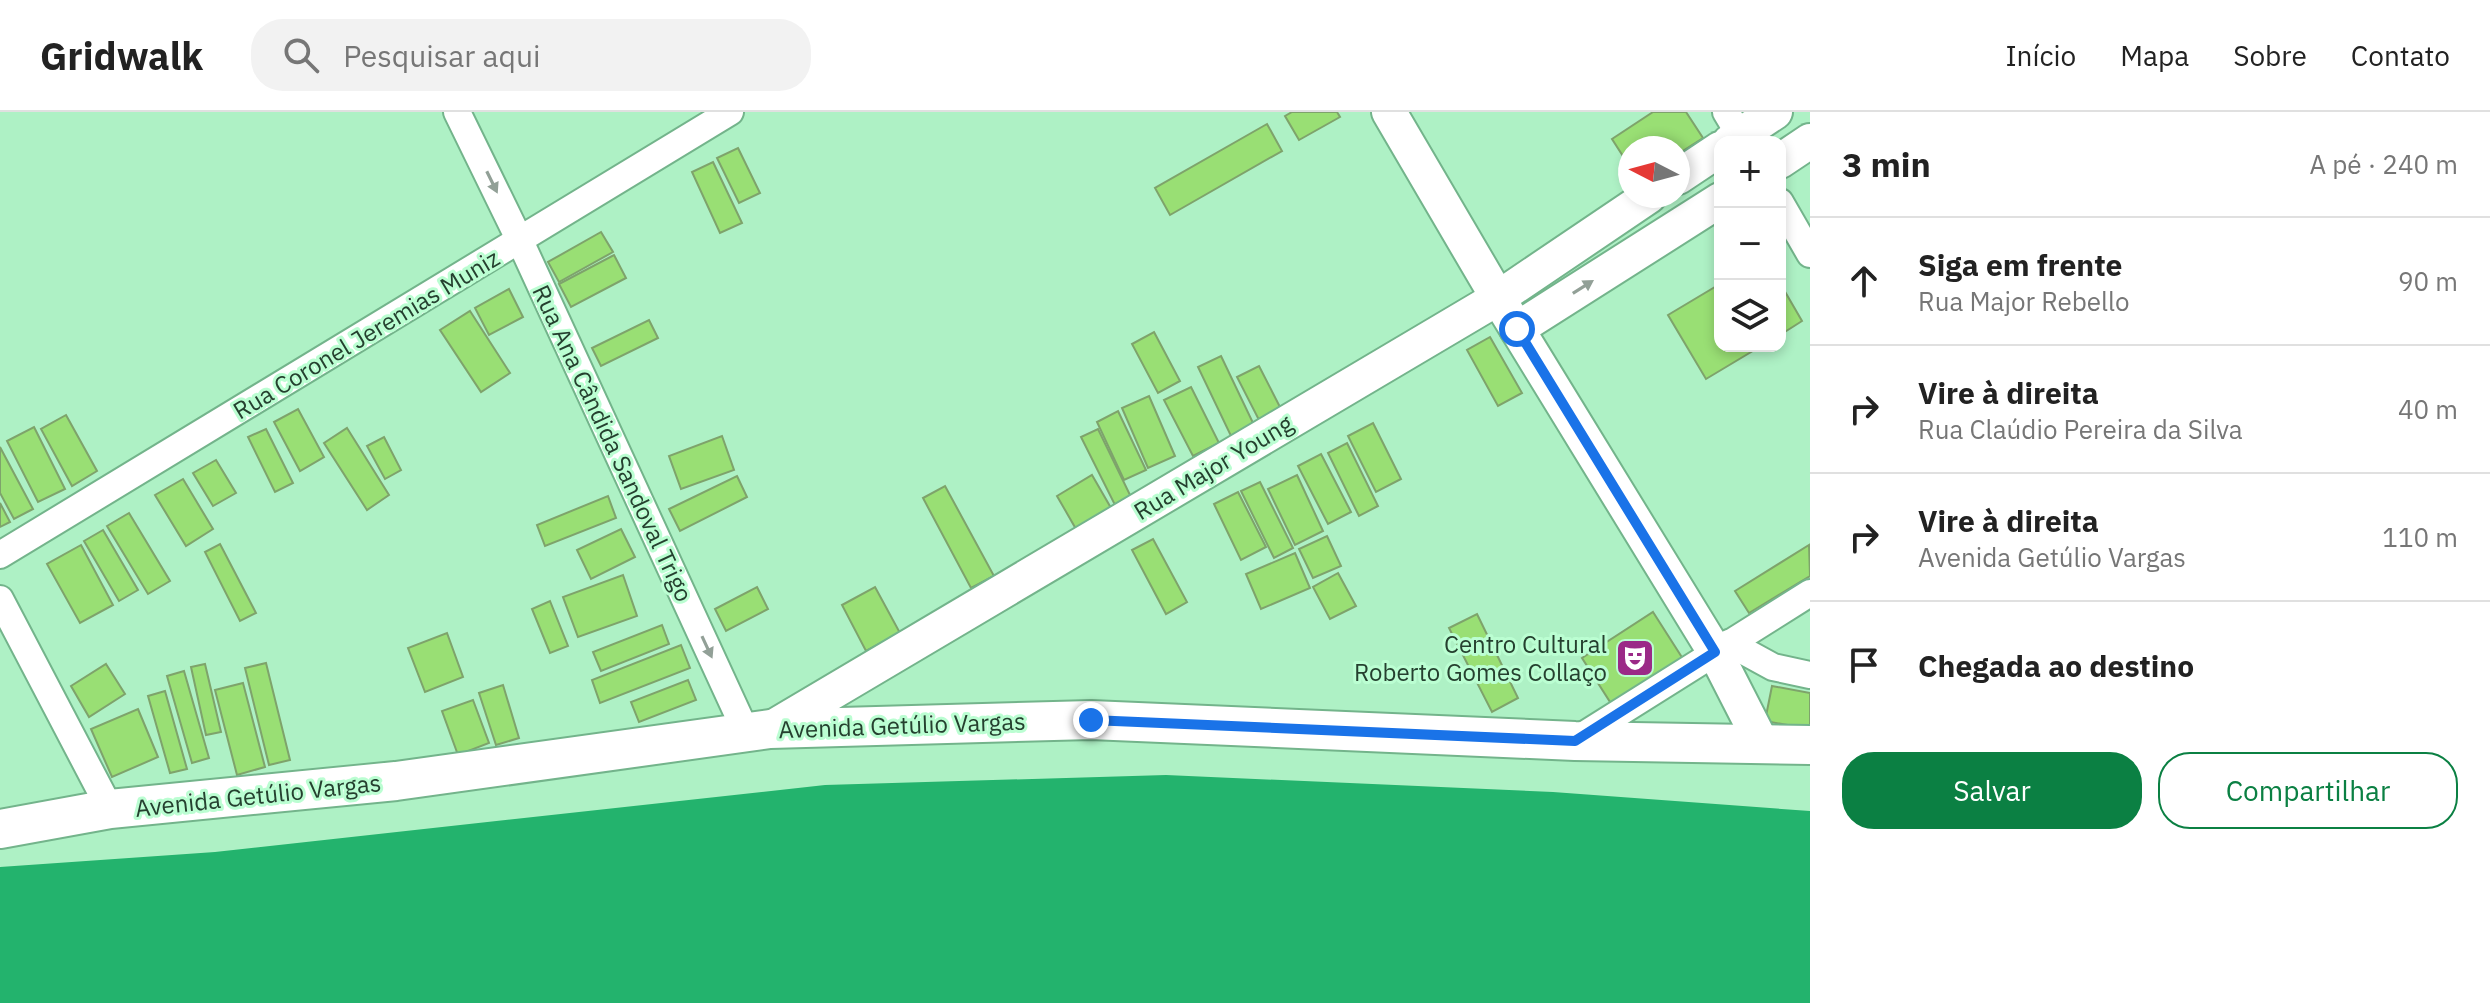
<!DOCTYPE html>
<html lang="pt">
<meta charset="utf-8">
<style>
:root{--surface:#fff;--page:#f2f2f2;--text:#222;--muted:#767676;--line:#e0e0e0;--accent:#0b8043}
body{margin:0;font-family:"IBM Plex Sans",sans-serif;background:var(--page);color:var(--text)}
.controls{position:absolute;right:24px;top:24px;display:grid;overflow:hidden;border-radius:16px;box-shadow:0 4px 12px #0003}
.controls button{width:72px;height:72px;display:grid;place-items:center;padding:0;border:0;border-bottom:2px solid var(--line);background:var(--surface);color:var(--text);font:40px sans-serif}
.compass{position:absolute;left:1618px;top:24px;width:72px;height:72px;border-radius:50%;background:var(--surface);box-shadow:0 4px 12px #0003;rotate:276deg}
.stop{position:absolute;width:24px;height:24px;margin:-18px;border:6px solid #1a73e8;border-radius:50%;background:#fff}
.stop.end{background:#1a73e8;border-color:#fff;box-shadow:0 2px 8px #0008}
.list{margin:0;padding:0;list-style:none}
h2{display:flex;justify-content:space-between;align-items:center;height:104px;margin:0;padding:0 32px;font-size:34px}
h2 small{font-size:26px;font-weight:400;color:var(--muted)}
.list li{display:grid;grid-template-columns:52px 1fr auto;gap:24px;align-items:center;box-sizing:border-box;height:128px;padding:0 32px;border-top:2px solid var(--line)}
.list b{display:block;font-size:30px;white-space:nowrap}
.list p{margin:0;font-size:26px;white-space:nowrap;color:var(--muted)}
.list em{font-size:26px;font-style:normal;color:var(--muted)}
.actions{display:flex;gap:16px;padding:24px 32px}
.actions a{flex:1;padding:18px 0;border:2px solid var(--accent);border-radius:32px;text-align:center;font-size:28px;color:var(--accent)}
.actions .main{background:var(--accent);color:#fff}
.icon{flex:none;width:44px;height:44px;fill:none;stroke:currentColor;stroke-width:2;stroke-linecap:round;stroke-linejoin:round}
.map{position:relative;flex:none;width:1810px;height:891px;overflow:hidden}
header{display:flex;align-items:center;gap:48px;box-sizing:border-box;height:112px;padding:0 40px;background:var(--surface);border-bottom:2px solid var(--line)}
header strong{font-size:38px}
nav{display:flex;gap:44px;margin-inline-start:auto;font-size:28px}
.search{width:560px;height:72px;background:var(--page);display:flex;align-items:center;gap:20px;box-sizing:border-box;padding:0 28px;border-radius:32px;color:var(--muted);font-size:30px}
main{display:flex}
aside{flex:1;background:var(--surface)}
.map>svg:first-child{display:block}
.water{fill:#23b36d}
.building{fill:#99df74;stroke:#7ea36b;stroke-width:2}
.lines{fill:none;stroke-linecap:round;stroke-linejoin:round}
.minor-casing{stroke:#73b48b;stroke-width:30}
.tertiary-casing{stroke:#73b48b;stroke-width:38}
.secondary-casing{stroke:#73b48b;stroke-width:42}
.minor{stroke:#fff;stroke-width:26}
.tertiary{stroke:#fff;stroke-width:34}
.secondary{stroke:#fff;stroke-width:38}
.oneway{fill:#92a097}
.route{stroke:#1a73e8;stroke-width:10}
.labels{text-anchor:middle;dominant-baseline:central;stroke-width:6;stroke-linejoin:round;paint-order:stroke}
.street-label{font-size:24px;fill:#25402f;stroke:#bbfed2}
.poi-label{font-size:24px;fill:#25402f;stroke:#bbfed2;text-anchor:end}
</style>
<header>
<strong>Gridwalk</strong>
<div class="search"><svg class="icon" aria-label="search" viewBox="0 0 24 24"><circle cx="10" cy="10" r="6"/><path d="M15 15l6 6"/></svg>Pesquisar aqui</div>
<nav><a>Início</a><a>Mapa</a><a>Sobre</a><a>Contato</a></nav>
</header>
<main>
<div class="map">
<svg width="1810" height="891" viewBox="0 0 1810 891">
<rect width="100%" height="100%" fill="#aef1c5"/>
<polygon class="water" points="1166,663 1553,680 1810,699 1810,891 0,891 0,755 215,740 825,673"/>
<g class="building">
<polygon points="1292,0 1337,0 1340,5 1299,28 1285,4"/>
<polygon points="1653,0 1686,0 1703,26 1678,42 1678,36 1630,36 1630,55 1612,27"/>
<polygon points="1267,12 1282,39 1170,103 1155,76"/>
<polygon points="738,36 760,81 739,91 717,46"/>
<polygon points="713,50 742,111 720,121 692,60"/>
<polygon points="601,120 613,140 559,170 548,150"/>
<polygon points="614,143 626,166 571,195 559,172"/>
<polygon points="1780,171 1802,209 1780,223"/>
<polygon points="1720,172 1720,234 1761,234 1706,267 1668,203"/>
<polygon points="509,177 523,205 489,223 475,196"/>
<polygon points="470,199 510,261 481,280 440,218"/>
<polygon points="649,208 658,226 601,254 592,236"/>
<polygon points="1154,220 1180,269 1158,281 1132,232"/>
<polygon points="1490,225 1522,281 1498,294 1467,238"/>
<polygon points="1221,244 1254,313 1231,324 1198,255"/>
<polygon points="1259,254 1281,297 1259,308 1237,265"/>
<polygon points="1191,275 1219,331 1193,344 1164,288"/>
<polygon points="1149,284 1175,344 1148,356 1122,296"/>
<polygon points="298,297 324,345 300,359 274,310"/>
<polygon points="1118,299 1146,358 1124,368 1097,310"/>
<polygon points="66,303 97,359 72,374 41,317"/>
<polygon points="1373,311 1401,367 1376,380 1348,324"/>
<polygon points="34,315 65,377 38,390 7,329"/>
<polygon points="347,316 389,383 367,398 324,331"/>
<polygon points="266,317 293,371 275,380 248,325"/>
<polygon points="1098,317 1131,385 1115,393 1081,325"/>
<polygon points="722,324 734,358 681,377 669,344"/>
<polygon points="384,325 401,358 385,367 367,334"/>
<polygon points="1347,331 1378,394 1359,404 1328,341"/>
<polygon points="0,335 33,397 14,407 0,381"/>
<polygon points="1321,342 1351,400 1328,412 1298,354"/>
<polygon points="216,348 236,381 213,394 193,361"/>
<polygon points="1092,363 1111,396 1076,417 1057,384"/>
<polygon points="1297,363 1323,419 1295,433 1268,377"/>
<polygon points="737,364 747,385 680,419 669,397"/>
<polygon points="183,367 213,417 186,434 155,383"/>
<polygon points="1260,370 1293,436 1274,446 1241,379"/>
<polygon points="945,374 994,464 971,476 923,386"/>
<polygon points="1238,380 1266,435 1241,448 1214,392"/>
<polygon points="608,384 616,406 545,434 537,413"/>
<polygon points="0,391 10,410 0,415"/>
<polygon points="129,401 170,469 148,482 107,414"/>
<polygon points="621,417 635,445 591,467 577,438"/>
<polygon points="103,418 138,478 119,489 84,429"/>
<polygon points="1327,424 1341,454 1313,466 1299,437"/>
<polygon points="1153,427 1187,490 1166,502 1132,438"/>
<polygon points="220,432 256,501 240,509 205,440"/>
<polygon points="81,433 113,493 80,511 47,452"/>
<polygon points="1809,433 1810,464 1749,501 1735,479"/>
<polygon points="1295,441 1310,476 1261,497 1246,462"/>
<polygon points="1338,461 1356,494 1330,507 1313,475"/>
<polygon points="623,463 637,504 578,525 563,485"/>
<polygon points="757,475 768,497 726,519 715,497"/>
<polygon points="875,475 900,521 866,539 842,493"/>
<polygon points="550,489 568,534 550,541 532,497"/>
<polygon points="1653,500 1683,547 1612,593 1582,546"/>
<polygon points="1477,502 1518,586 1492,600 1449,516"/>
<polygon points="662,513 669,532 601,559 593,540"/>
<polygon points="447,521 463,565 425,580 408,536"/>
<polygon points="681,533 690,556 600,591 592,568"/>
<polygon points="266,551 290,648 269,653 245,556"/>
<polygon points="106,552 125,582 89,605 71,574"/>
<polygon points="205,552 221,620 206,623 191,555"/>
<polygon points="184,559 209,646 192,651 167,564"/>
<polygon points="688,568 696,588 639,610 631,590"/>
<polygon points="243,571 265,655 237,663 215,578"/>
<polygon points="503,573 519,626 496,633 479,581"/>
<polygon points="1772,574 1810,581 1810,617 1765,609"/>
<polygon points="165,579 187,657 170,661 148,584"/>
<polygon points="473,588 489,631 458,643 442,599"/>
<polygon points="138,597 158,645 112,665 91,617"/>
</g>
<g class="lines">
<defs>
<g id="minor">
<polyline points="457,0 520,129 746,620"/>
<polyline points="1726,0 1744,30"/>
<polyline points="1780,90 1810,142"/>
<polyline points="0,443 730,0"/>
<polyline points="0,487 110,697"/>
<polyline points="1729,531 1773,555 1810,563"/>
<polyline points="1576,628 1810,481"/>
</g>
<g id="tertiary">
<polyline points="1389,0 1498,186 1715,540 1761,630"/>
<polyline points="1730,30 1775,0"/>
<polyline points="1780,49 1810,29"/>
<polyline points="1678,65 1720,37"/>
<polyline points="1517,217 1720,88"/>
<polyline points="770,617 1498,186 1649,84"/>
</g>
<polyline id="secondary" points="0,717 110,697 396,669 770,617 1091,608 1575,629 1810,633"/>
</defs>
<use href="#minor" class="minor-casing"/>
<use href="#tertiary" class="tertiary-casing"/>
<use href="#secondary" class="secondary-casing"/>
<use href="#minor" class="minor"/>
<use href="#tertiary" class="tertiary"/>
<use href="#secondary" class="secondary"/>
</g>
<defs><path id="oneway-solid" d="M-6-.8H1V-3.2L6.5 0L1 3.2V.8H-6Z" transform="scale(2)"/></defs>
<g class="oneway">
<use href="#oneway-solid" transform="translate(492 70) rotate(64)"/>
<use href="#oneway-solid" transform="translate(1583 175) rotate(-32)"/>
<use href="#oneway-solid" transform="translate(707 535) rotate(65)"/>
</g>
<g class="lines">
<polyline class="route" points="1091,608 1575,629 1715,540 1517,217"/>
</g>
<defs>
<symbol id="theatre-square" viewBox="-11 -11 22 22"><rect x="-9" y="-9" width="18" height="18" rx="4" fill="#9b2a87" stroke="#bbfed2"/><path d="M-5-5.5Q0-4 5-5.5V0Q5 5 0 6Q-5 5-5 0ZM-3.3-2.5H-1v1.5H-3.3ZM1-2.5H3.3v1.5H1ZM-2.8 1Q0 5.5 2.8 1Z" fill="#fff"/></symbol>
</defs>
<g fill-rule="evenodd">
<use href="#theatre-square" x="1613" y="524" width="44" height="44"/>
</g>
<g class="labels">
<g class="street-label">
<text transform="translate(366 222) rotate(-31)">Rua Coronel Jeremias Muniz</text>
<text transform="translate(613 331) rotate(65)">Rua Ana Cândida Sandoval Trigo</text>
<text transform="translate(1213 355) rotate(-31)">Rua Major Young</text>
<text transform="translate(902 613) rotate(-2)">Avenida Getúlio Vargas</text>
<text transform="translate(258 683) rotate(-6)">Avenida Getúlio Vargas</text>
</g>
<g class="poi-label">
<text x="1607" y="532">Centro Cultural<tspan x="1607" dy="28">Roberto Gomes Collaço</tspan></text>
</g>
</g>
</svg>
<div class="controls">
<button>+</button>
<button>−</button>
<button><svg class="icon" aria-label="layers" viewBox="0 0 24 24"><path d="M12 4l9 5-9 5-9-5zM3 14l9 5 9-5"/></svg></button>
</div>
<svg class="compass" viewBox="-18 -18 36 36"><path d="M0-13l5 13h-10z" fill="#e53935"/><path d="M0 13l5-13h-10z" fill="#767676"/></svg>
<div class="stop" style="left:1517px;top:217px"></div>
<div class="stop end" style="left:1091px;top:608px"></div>
</div>
<aside>
<h2>3 min<small>A pé · 240 m</small></h2>
<ul class="list">
<li><svg class="icon" aria-label="ahead" viewBox="0 0 24 24"><path d="M12 20V5M6 11l6-6 6 6"/></svg><div><b>Siga em frente</b><p>Rua Major Rebello</p></div><em>90 m</em></li>
<li><svg class="icon" aria-label="right" viewBox="0 0 24 24"><path d="M7 20v-9h11M14 6l5 5-5 5"/></svg><div><b>Vire à direita</b><p>Rua Claúdio Pereira da Silva</p></div><em>40 m</em></li>
<li><svg class="icon" aria-label="right" viewBox="0 0 24 24"><path d="M7 20v-9h11M14 6l5 5-5 5"/></svg><div><b>Vire à direita</b><p>Avenida Getúlio Vargas</p></div><em>110 m</em></li>
<li><svg class="icon" aria-label="arrive" viewBox="0 0 24 24"><path d="M6 21V4h12l-3 4 3 4H6"/></svg><div><b>Chegada ao destino</b></div></li>
</ul>
<div class="actions"><a class="main">Salvar</a><a>Compartilhar</a></div>
</aside>
</main>
